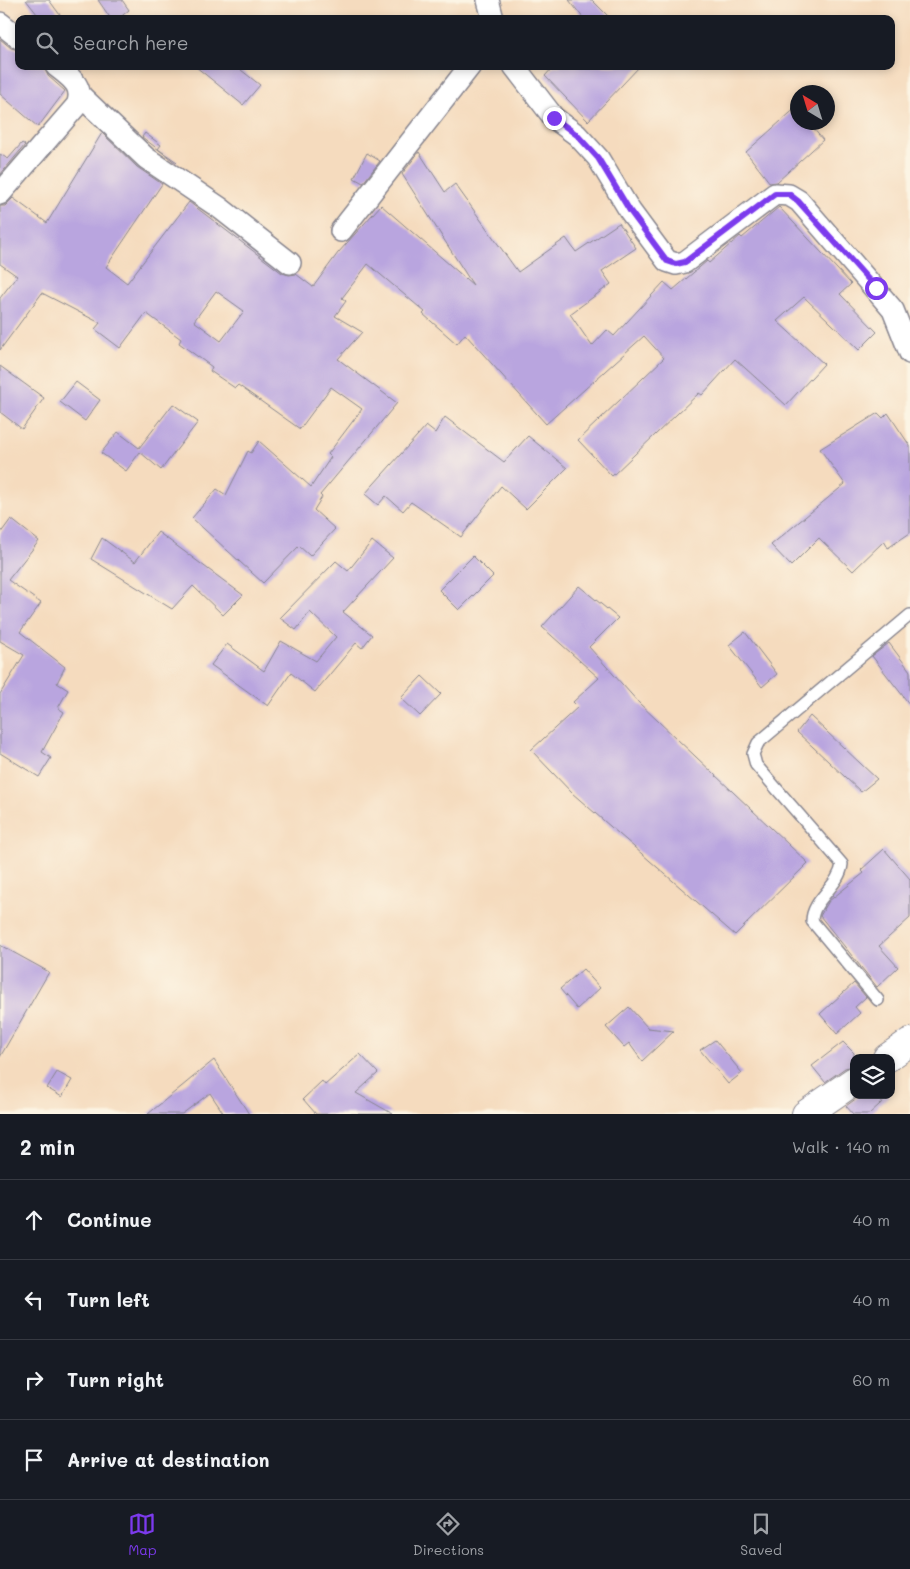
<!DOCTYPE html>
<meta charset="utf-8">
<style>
:root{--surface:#171b24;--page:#242831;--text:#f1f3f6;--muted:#9ea1a6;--line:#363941;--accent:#7c3aed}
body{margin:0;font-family:Mali,sans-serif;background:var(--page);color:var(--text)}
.controls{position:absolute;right:15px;bottom:15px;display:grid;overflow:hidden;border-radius:10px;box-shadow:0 2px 8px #0003}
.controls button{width:45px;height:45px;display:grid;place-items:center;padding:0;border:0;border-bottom:1px solid var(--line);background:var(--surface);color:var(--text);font:25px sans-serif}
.compass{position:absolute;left:790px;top:85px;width:45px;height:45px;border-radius:50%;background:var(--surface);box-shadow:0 2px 8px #0003;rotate:322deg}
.stop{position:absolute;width:15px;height:15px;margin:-11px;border:4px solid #7c3aed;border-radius:50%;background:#fff}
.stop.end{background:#7c3aed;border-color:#fff;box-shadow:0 1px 5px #0008}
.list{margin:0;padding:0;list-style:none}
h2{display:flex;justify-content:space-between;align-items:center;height:65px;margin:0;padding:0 20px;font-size:21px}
h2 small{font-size:16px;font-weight:400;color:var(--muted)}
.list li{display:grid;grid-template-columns:32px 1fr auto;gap:15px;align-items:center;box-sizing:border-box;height:80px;padding:0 20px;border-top:1px solid var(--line)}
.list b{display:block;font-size:19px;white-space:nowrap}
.list em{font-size:16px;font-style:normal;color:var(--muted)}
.icon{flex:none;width:28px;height:28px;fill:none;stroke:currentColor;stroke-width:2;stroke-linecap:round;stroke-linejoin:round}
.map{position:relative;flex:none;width:910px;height:1114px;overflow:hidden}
.search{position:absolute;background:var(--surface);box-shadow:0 2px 8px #0003;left:15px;right:15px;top:15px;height:55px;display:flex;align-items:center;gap:12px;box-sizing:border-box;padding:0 18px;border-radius:10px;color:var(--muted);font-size:19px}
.sheet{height:385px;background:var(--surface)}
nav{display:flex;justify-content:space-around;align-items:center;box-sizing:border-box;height:70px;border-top:1px solid var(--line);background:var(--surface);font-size:14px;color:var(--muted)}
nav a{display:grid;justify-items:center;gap:2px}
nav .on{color:var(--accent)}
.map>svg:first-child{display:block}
.building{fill:#b9a5df;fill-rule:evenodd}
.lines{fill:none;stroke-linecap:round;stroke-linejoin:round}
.lane-casing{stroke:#88858e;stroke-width:14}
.street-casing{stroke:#88858e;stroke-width:24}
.secondary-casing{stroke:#88858e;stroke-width:30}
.lane{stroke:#fff;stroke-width:11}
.street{stroke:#fff;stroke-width:21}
.secondary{stroke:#fff;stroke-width:28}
.route{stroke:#7c3aed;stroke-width:6}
</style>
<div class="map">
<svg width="910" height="1114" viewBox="0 0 910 1114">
<rect width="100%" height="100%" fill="#fcf5e5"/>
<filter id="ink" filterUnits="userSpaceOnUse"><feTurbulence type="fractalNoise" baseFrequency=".02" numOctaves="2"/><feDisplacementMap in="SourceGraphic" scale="10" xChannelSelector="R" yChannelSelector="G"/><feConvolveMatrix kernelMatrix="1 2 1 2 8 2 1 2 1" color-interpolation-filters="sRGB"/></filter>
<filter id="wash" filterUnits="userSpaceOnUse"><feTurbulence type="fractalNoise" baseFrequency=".0096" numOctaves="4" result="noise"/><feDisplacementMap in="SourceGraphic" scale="20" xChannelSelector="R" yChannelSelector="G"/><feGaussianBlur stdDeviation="1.12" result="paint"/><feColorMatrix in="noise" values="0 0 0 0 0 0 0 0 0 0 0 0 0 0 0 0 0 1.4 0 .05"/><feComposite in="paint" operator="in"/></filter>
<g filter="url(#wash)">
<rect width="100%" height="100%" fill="#f5dbbe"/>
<g id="blocks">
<g class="building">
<polygon points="26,0 49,0 63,19 41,19"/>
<polygon points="98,0 122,0 129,10 118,19 111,19"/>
<polygon points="569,0 592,0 611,19 584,19"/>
<polygon points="0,39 11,48 19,50 19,66 44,66 48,76 65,91 38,127 0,94"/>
<polygon points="195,66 236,66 260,85 243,105"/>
<polygon points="554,66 640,66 588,121 545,76"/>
<polygon points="798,106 798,122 808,122 823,140 777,182 770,183 746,152"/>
<path d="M 102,133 L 137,167 L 162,184 L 106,267 L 127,283 L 189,202 L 282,273 L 289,275 L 296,274 L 313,287 L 338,253 L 381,205 L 473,285 L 402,174 L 419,152 L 445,192 L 455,184 L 518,272 L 566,238 L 576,252 L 619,223 L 636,248 L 602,271 L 611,284 L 570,314 L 592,346 L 607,330 L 614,336 L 664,282 L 673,290 L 707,261 L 709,263 L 740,236 L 742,238 L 779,207 L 851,284 L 840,294 L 877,332 L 859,350 L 804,297 L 777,321 L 824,364 L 786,405 L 735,359 L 702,395 L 699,393 L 612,476 L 578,440 L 664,358 L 644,336 L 546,424 L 465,334 L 457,344 L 423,314 L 425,312 L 368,264 L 342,298 L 346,301 L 335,316 L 362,332 L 338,359 L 397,403 L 320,495 L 322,497 L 314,510 L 335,529 L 310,556 L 299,546 L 263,583 L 192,518 L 217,489 L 226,495 L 248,451 L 251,453 L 259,441 L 311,487 L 331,457 L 328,454 L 362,409 L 331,387 L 300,429 L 238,385 L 235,388 L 210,371 L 212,367 L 179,343 L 181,339 L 146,313 L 120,348 L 95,329 L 100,323 L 42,293 L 0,350 L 0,298 L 17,276 L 0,264 L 0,206 L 5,206 L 13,198 L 47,223 ZM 216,291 L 244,311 L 221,341 L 194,321 Z"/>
<polygon points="145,133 161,145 158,149 177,162 176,163 142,137"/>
<polygon points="22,143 25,145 0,175 0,154 8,159"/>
<polygon points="367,153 380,161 363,183 354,178"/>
<polygon points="0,366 44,398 22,429 0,412"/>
<polygon points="76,382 100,400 85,421 60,402"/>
<polygon points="173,404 198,422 161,470 140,452 126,471 101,453 118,432 139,448"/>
<polygon points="878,413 883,418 888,413 910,446 910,533 888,548 884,541 853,571 819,538 791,566 771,545 845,484 820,449"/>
<polygon points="445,417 504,462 528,436 567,468 526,509 501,486 461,537 411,502 403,511 386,496 378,505 365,494 426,426 435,433"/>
<polygon points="11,519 39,541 8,580 41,603 20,632 65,667 57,683 68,690 58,708 64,712 42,752 51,758 39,777 0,753 0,694 24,655 0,641 0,534"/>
<polygon points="158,532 243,595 223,615 193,586 172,609 91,559 102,538 135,562"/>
<polygon points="372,541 393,558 343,612 372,635 362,648 356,643 315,692 291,673 268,706 211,665 227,644 264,671 281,641 316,661 336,637 310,612 296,630 280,618 336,561 348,571"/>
<polygon points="473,556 493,576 459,610 439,590"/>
<polygon points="579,586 618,618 589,647 639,703 808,863 735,935 572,793 531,750 578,707 573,702 599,678 542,627"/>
<polygon points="745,632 777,674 762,687 729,645"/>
<polygon points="889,643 910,671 910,705 872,656"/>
<polygon points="422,676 441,694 420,716 401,698"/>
<polygon points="810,716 877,779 861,792 797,732"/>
<polygon points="884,849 910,879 910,918 879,946 898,967 877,987 820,916 829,901 864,873 861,870"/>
<polygon points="0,945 49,972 0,1057"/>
<polygon points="583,969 600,988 577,1009 560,989"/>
<polygon points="854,983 866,997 855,1007 860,1013 837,1034 820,1014"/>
<polygon points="629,1007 648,1028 674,1031 642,1061 629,1043 624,1047 606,1027"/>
<polygon points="715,1040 742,1073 728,1084 700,1050"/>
<polygon points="843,1042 854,1053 854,1066 845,1068 825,1082 812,1066"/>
<polygon points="360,1054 378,1073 356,1093 393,1114 316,1114 303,1099 322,1081 325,1085"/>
<polygon points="214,1060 249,1114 224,1114 210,1093 182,1114 148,1114"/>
<polygon points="57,1072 72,1080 62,1097 47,1088"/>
<polygon points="861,1095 890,1095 869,1114 853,1114 846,1106"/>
</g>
</g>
</g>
<g filter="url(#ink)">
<use href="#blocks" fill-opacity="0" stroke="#88858e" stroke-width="1"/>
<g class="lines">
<defs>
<path id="lane" d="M 878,1000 L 812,921 C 812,899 840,886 842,864 L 756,765 L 753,754 L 758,743 L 910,615"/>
<g id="street">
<polyline points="488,0 493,19"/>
<polyline points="0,23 19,38"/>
<polyline points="514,66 554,118 577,135 598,158 630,211 667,261 676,264 685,262 775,194 789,195 799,201 893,310 910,353"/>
<polyline points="81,96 146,158 220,208 290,263"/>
<path d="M 0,194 L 77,105 C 85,86 70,77 56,66"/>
<polyline points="341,231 470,66"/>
</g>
<g id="secondary">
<polyline points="887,1058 910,1042"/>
<polyline points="806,1114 854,1081"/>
</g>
</defs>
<use href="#lane" class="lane-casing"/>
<use href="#street" class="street-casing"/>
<use href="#secondary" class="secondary-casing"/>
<use href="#lane" class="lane"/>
<use href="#street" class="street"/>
<use href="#secondary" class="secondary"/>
</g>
</g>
<g class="lines" filter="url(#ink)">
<polyline class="route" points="554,118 577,135 598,158 630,211 667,261 676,264 685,262 775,194 789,194 798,201 876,288"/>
</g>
</svg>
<div class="controls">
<button><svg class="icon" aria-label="layers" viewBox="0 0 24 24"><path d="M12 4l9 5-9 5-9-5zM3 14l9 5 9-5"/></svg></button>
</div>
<svg class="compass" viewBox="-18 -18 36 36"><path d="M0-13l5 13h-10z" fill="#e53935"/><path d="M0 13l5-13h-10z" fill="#9ea1a6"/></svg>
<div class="stop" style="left:876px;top:288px"></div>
<div class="stop end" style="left:554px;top:118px"></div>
<div class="search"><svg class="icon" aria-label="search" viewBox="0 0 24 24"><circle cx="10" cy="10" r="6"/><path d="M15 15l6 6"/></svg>Search here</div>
</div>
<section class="sheet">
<h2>2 min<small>Walk · 140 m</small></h2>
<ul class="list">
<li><svg class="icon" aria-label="ahead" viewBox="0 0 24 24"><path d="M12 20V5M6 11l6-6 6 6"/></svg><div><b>Continue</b></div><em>40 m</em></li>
<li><svg class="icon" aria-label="left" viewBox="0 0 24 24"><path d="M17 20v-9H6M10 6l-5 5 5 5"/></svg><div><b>Turn left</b></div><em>40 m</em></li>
<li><svg class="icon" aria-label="right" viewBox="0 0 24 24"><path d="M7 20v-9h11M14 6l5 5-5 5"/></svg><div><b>Turn right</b></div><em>60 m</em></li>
<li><svg class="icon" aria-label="arrive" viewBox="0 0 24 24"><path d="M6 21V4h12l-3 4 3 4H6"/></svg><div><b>Arrive at destination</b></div></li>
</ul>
</section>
<nav>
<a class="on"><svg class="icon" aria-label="map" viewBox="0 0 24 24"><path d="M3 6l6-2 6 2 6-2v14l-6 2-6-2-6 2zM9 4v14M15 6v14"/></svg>Map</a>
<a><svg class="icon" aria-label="directions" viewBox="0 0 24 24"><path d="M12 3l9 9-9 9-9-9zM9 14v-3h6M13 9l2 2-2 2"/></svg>Directions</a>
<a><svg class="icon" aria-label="saved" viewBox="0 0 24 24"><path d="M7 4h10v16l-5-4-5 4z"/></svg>Saved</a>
</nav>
